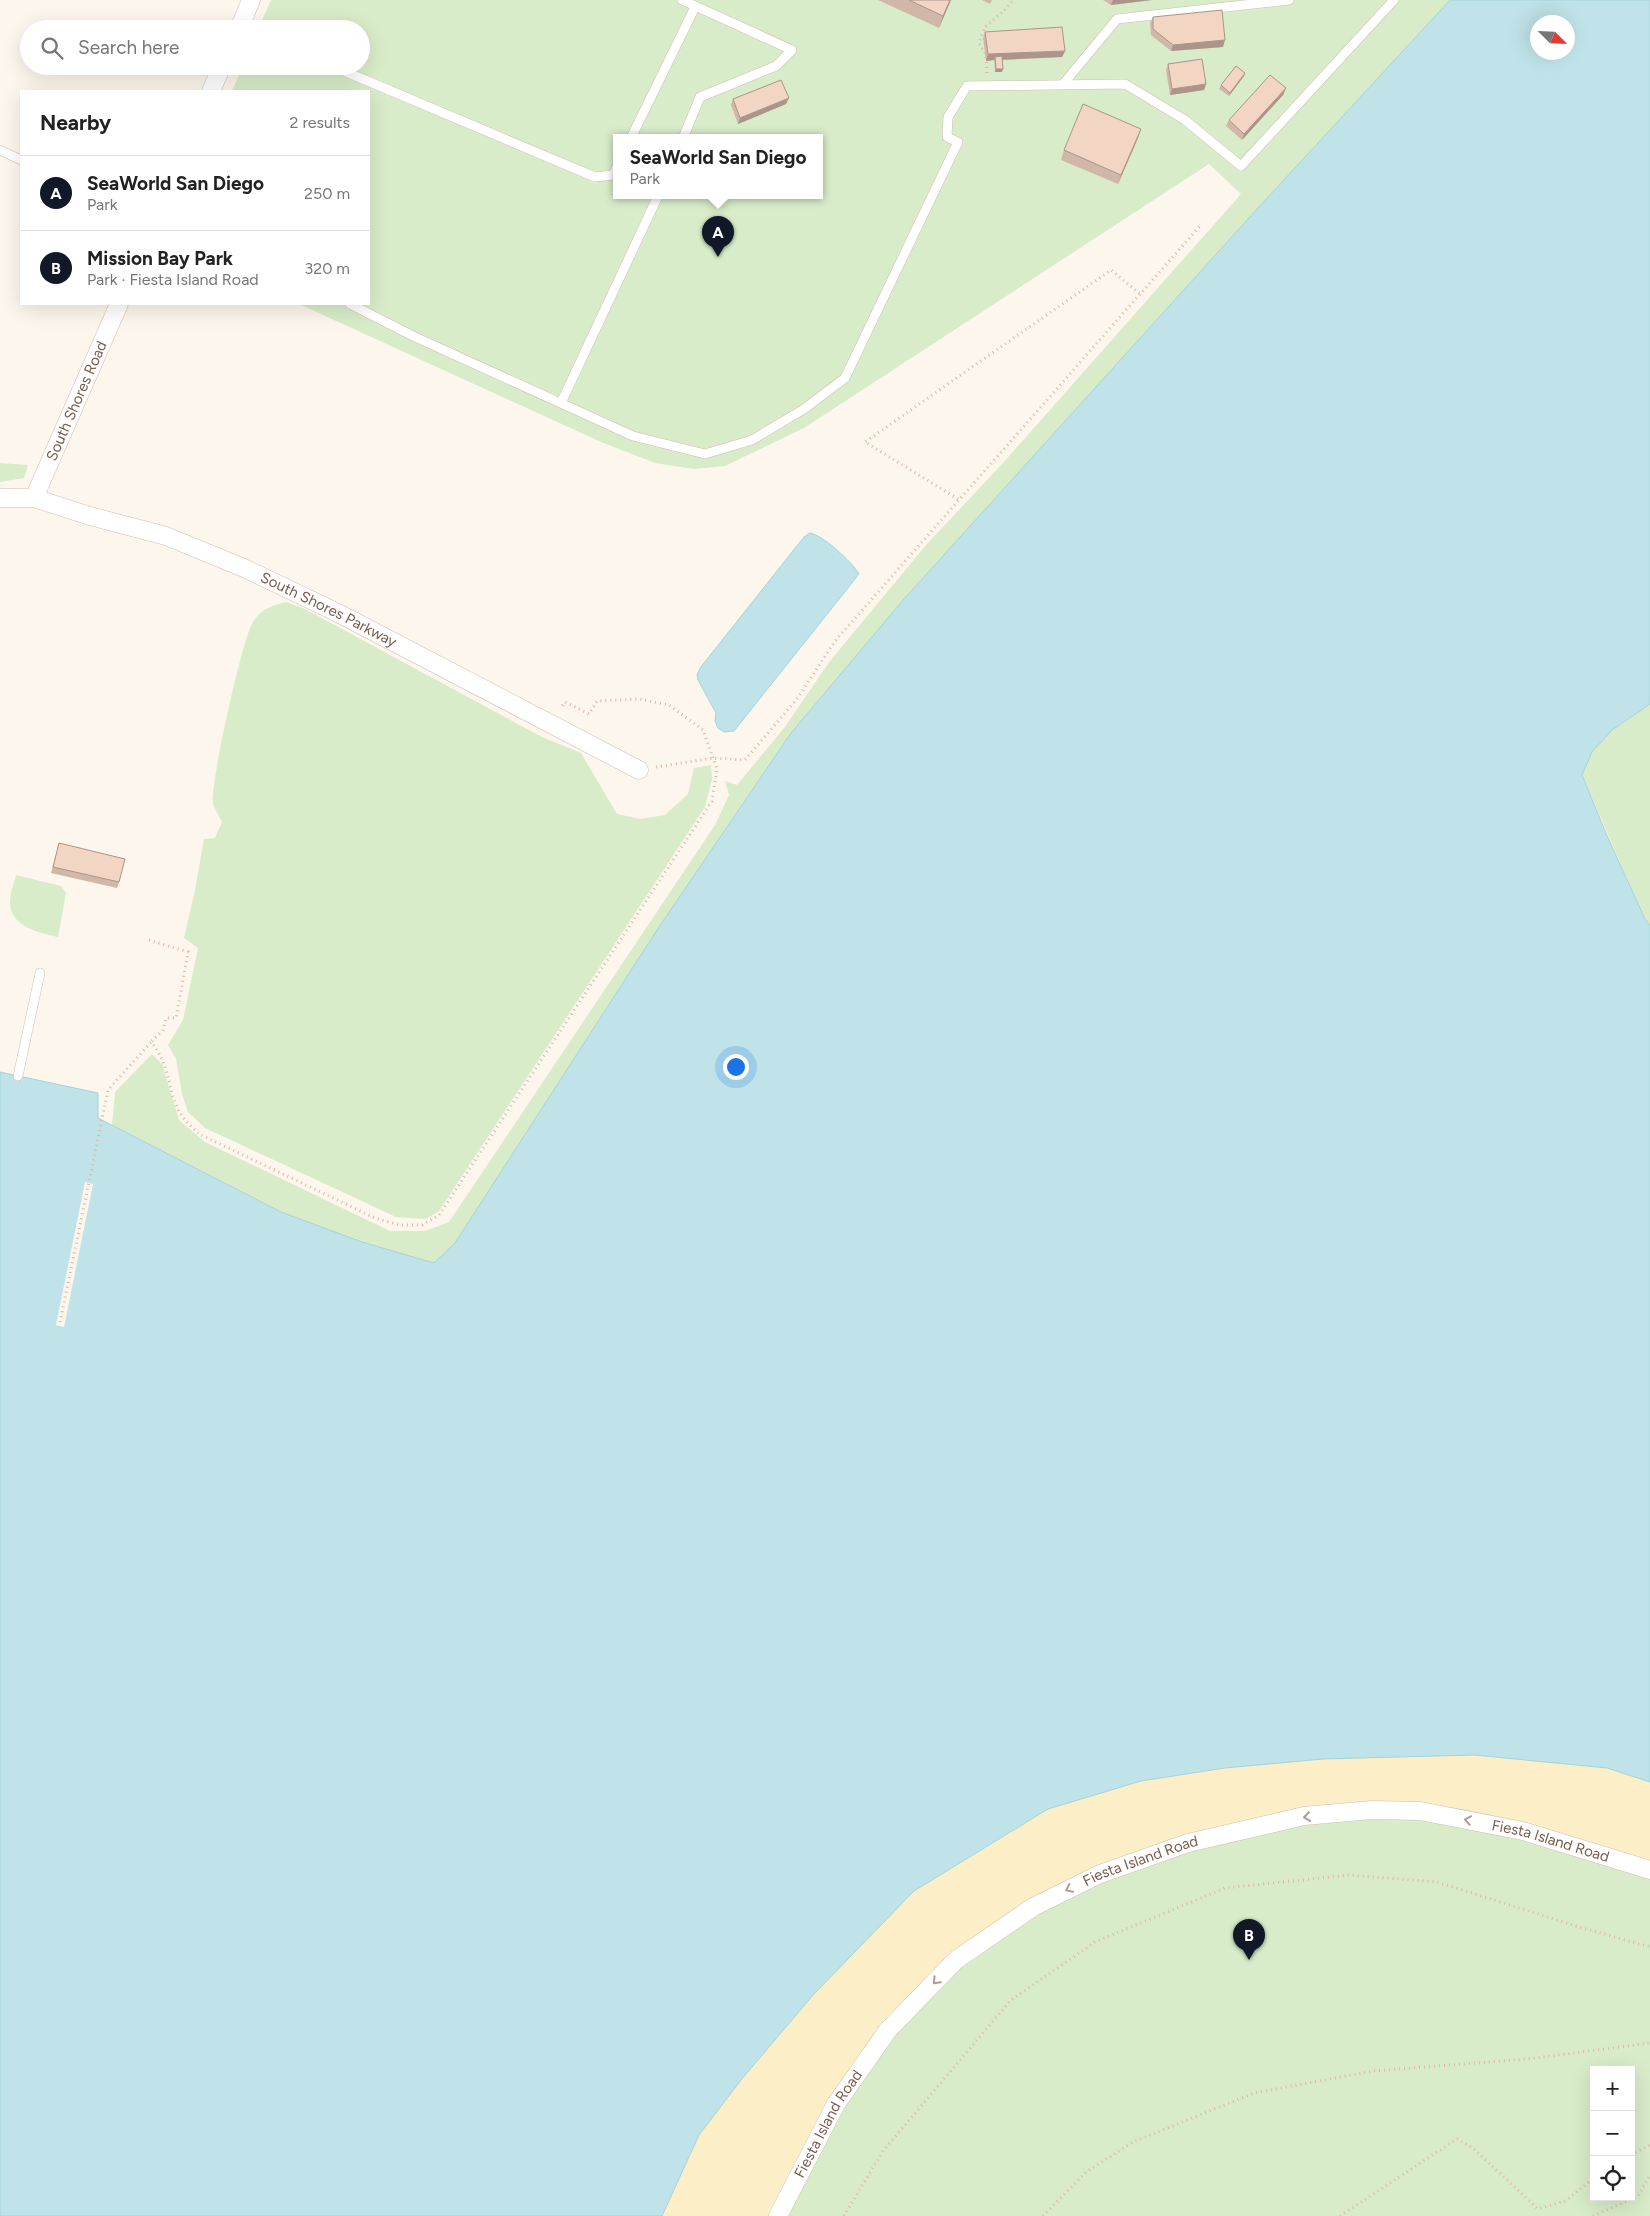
<!DOCTYPE html>
<meta charset="utf-8">
<style>
:root{--surface:#fff;--page:#f6f6f6;--text:#222;--muted:#767676;--line:#e0e0e0;--accent:#111827}
body{margin:0;font-family:Figtree,sans-serif;background:var(--page);color:var(--text)}
.controls{position:absolute;right:15px;bottom:15px;display:grid;overflow:hidden;border-radius:0px;box-shadow:0 5px 20px #0002}
.controls button{width:45px;height:45px;display:grid;place-items:center;padding:0;border:0;border-bottom:1px solid var(--line);background:var(--surface);color:var(--text);font:25px sans-serif}
.compass{position:absolute;left:1530px;top:15px;width:45px;height:45px;border-radius:50%;background:var(--surface);box-shadow:0 5px 20px #0002;rotate:114deg}
.you{position:absolute;left:735px;top:1066px;width:18px;height:18px;margin:-12px;border:4px solid #fff;border-radius:50%;background:#1a73e8;box-shadow:0 0 0 8px #1a73e833}
.badge{display:grid;place-items:center;width:32px;height:32px;border-radius:50%;background:var(--accent);color:#fff;font-size:16px;font-weight:700}
.pin{position:absolute;translate:-50% -41px;filter:drop-shadow(0 1px 2px #0008)}
.pin::after{content:'';position:absolute;top:26px;width:18px;height:15px;background:inherit;clip-path:polygon(0 0,100% 0,50% 100%)}
.popup{position:absolute;left:613px;top:134px;width:210px;height:65px;box-sizing:border-box;display:grid;place-content:center;border-radius:0px;background:var(--surface);filter:drop-shadow(0 1px 4px #0005);font-size:16px;white-space:nowrap;color:var(--muted)}
.popup b{font-size:19px;color:var(--text)}
.popup::after{content:'';position:absolute;left:50%;top:100%;margin-left:-10px;border:10px solid transparent;border-top-color:var(--surface)}
.list{margin:0;padding:0;list-style:none}
h2{display:flex;justify-content:space-between;align-items:center;height:65px;margin:0;padding:0 20px;font-size:21px}
h2 small{font-size:16px;font-weight:400;color:var(--muted)}
.list li{display:grid;grid-template-columns:32px 1fr auto;gap:15px;align-items:center;box-sizing:border-box;height:75px;padding:0 20px;border-top:1px solid var(--line)}
.list b{display:block;font-size:19px;white-space:nowrap}
.list p{margin:0;font-size:16px;white-space:nowrap;color:var(--muted)}
.list em{font-size:16px;font-style:normal;color:var(--muted)}
.icon{flex:none;width:28px;height:28px;fill:none;stroke:currentColor;stroke-width:2;stroke-linecap:round;stroke-linejoin:round}
.map{position:relative;flex:none;width:1650px;height:2216px;overflow:hidden}
.search{position:absolute;background:var(--surface);box-shadow:0 5px 20px #0002;left:20px;top:20px;width:350px;height:55px;display:flex;align-items:center;gap:12px;box-sizing:border-box;padding:0 18px;border-radius:28px;color:var(--muted);font-size:19px}
.panel{position:absolute;background:var(--surface);box-shadow:0 5px 20px #0002;left:20px;top:90px;width:350px;height:215px;border-radius:0px}
.map>svg:first-child{display:block}
.green{fill:#d8ecc9;fill-rule:evenodd}
.sand{fill:#fcefc7}
.water{fill:#bfe3e8;stroke:#a5d3da;fill-rule:evenodd}
.pier{fill:#fdf6ec}
.lines{fill:none;stroke-linecap:round;stroke-linejoin:round}
.service-casing{stroke:#d1beb0;stroke-width:10}
.minor-casing{stroke:#d1beb0;stroke-width:19}
.path{stroke:#d9b8a5;stroke-width:3;stroke-dasharray:1 4;stroke-linecap:butt}
.service{stroke:#fff;stroke-width:9}
.minor{stroke:#fff;stroke-width:18}
.wall{fill:#d1b7a8}
.shaded-wall{fill:#aa9588}
.building{fill:#f3d5c3;stroke:#aa9588}
.oneway{stroke:#af9d94}
.labels{text-anchor:middle;dominant-baseline:central;stroke-width:4;stroke-linejoin:round;paint-order:stroke}
.street-label{font-size:15px;fill:#7a5c4d;stroke:#fffaf3}
</style>
<div class="map">
<svg width="1650" height="2216" viewBox="0 0 1650 2216">
<rect width="100%" height="100%" fill="#fdf6ec"/>
<g class="green">
<path d="M 271,0 L 1450,0 L 1257,209 L 904,599 L 791,733 L 659,927 L 455,1243 L 434,1263 L 362,1242 L 281,1212 L 112,1125 L 115,1092 L 152,1054 L 162,1064 L 179,1120 L 205,1142 L 390,1231 L 425,1231 L 449,1222 L 715,825 L 729,795 L 725,781 L 737,785 L 784,728 L 830,661 L 926,545 L 1002,464 L 1241,194 L 1209,164 L 804,428 L 725,466 L 694,469 L 655,463 L 601,442 L 299,304 L 369,304 L 369,91 L 232,91 L 243,66 L 361,66 L 361,29 L 258,29 ZM 617,138 L 819,138 L 819,196 L 617,196 Z"/>
<polygon points="0,463 28,465 24,478 0,482"/>
<path d="M 286,602 L 305,609 L 542,737 L 581,753 L 617,814 L 641,819 L 665,815 L 688,794 L 694,768 L 711,765 L 712,779 L 705,807 L 439,1211 L 426,1219 L 396,1217 L 205,1128 L 188,1112 L 182,1094 L 176,1059 L 168,1045 L 183,1020 L 198,948 L 184,938 L 195,890 L 204,839 L 215,838 L 222,822 C 219,816 215,810 213,804 C 209,789 242,641 252,624 C 260,609 271,606 286,602 Z"/>
<polygon points="1650,704 1650,925 1645,919 1582,775 1592,752 1612,730"/>
<path d="M 16,875 L 61,886 L 66,893 L 58,937 C 40,933 10,927 10,902 C 10,894 14,883 16,875 Z"/>
<path d="M 1650,1782 L 1650,2216 L 662,2216 L 814,1994 L 881,1925 L 1048,1809 ZM 1594,2070 L 1631,2070 L 1631,2197 L 1594,2197 Z"/>
</g>
<polygon class="sand" points="1474,1755 1607,1768 1650,1782 1650,1861 1523,1822 1465,1809 1403,1802 1324,1808 1236,1822 1134,1853 1045,1892 904,2005 776,2216 662,2216 699,2135 741,2080 814,1994 914,1891 1048,1809 1141,1781 1225,1768 1323,1759"/>
<g class="water">
<path d="M 1450,0 L 1650,0 L 1650,704 L 1612,730 L 1592,752 L 1582,775 L 1605,831 L 1645,919 L 1650,925 L 1650,1782 L 1607,1768 L 1474,1755 L 1323,1759 L 1225,1768 L 1141,1781 L 1048,1809 L 914,1891 L 814,1994 L 741,2080 L 699,2135 L 662,2216 L 0,2216 L 0,1072 L 98,1093 L 98,1118 L 281,1212 L 362,1242 L 434,1263 L 455,1243 L 659,927 L 791,733 L 904,599 L 1257,209 ZM 1538,22 L 1568,22 L 1568,52 L 1538,52 Z"/>
<path d="M 810,533 C 823,535 853,563 859,574 L 734,731 L 724,732 L 718,728 L 715,721 L 716,713 L 698,680 L 697,675 L 700,668 L 804,537 Z"/>
</g>
<polygon class="pier" points="85,1182 93,1184 64,1327 56,1325"/>
<g class="lines">
<defs>
<g id="service">
<polyline points="682,0 792,50 776,66 700,97 683,138"/>
<polyline points="332,66 595,177 613,175 617,166"/>
<polyline points="1064,83 1117,19 1289,0"/>
<polyline points="631,138 695,7"/>
<polyline points="0,150 21,160"/>
<polyline points="350,304 413,336 633,436 705,454 752,440 804,409 845,378 958,142 947,137 948,117 967,86 1125,84 1185,120 1241,166 1394,0"/>
<polyline points="561,403 658,196"/>
<polyline points="18,1076 40,973"/>
</g>
<g id="minor">
<polyline points="239,29 251,0"/>
<polyline points="211,91 222,66"/>
<path id="s1" d="M 0,498 L 34,498 L 90,516 L 166,536 L 244,568 L 338,613 L 639,770"/>
<path id="s2" d="M 34,498 L 119,304"/>
<path id="s3" d="M 778,2216 L 836,2104 L 888,2030 L 956,1960 L 1033,1907 L 1100,1874 L 1188,1843 L 1304,1816 L 1372,1810 L 1420,1811 L 1523,1831 L 1650,1870"/>
</g>
</defs>
<use href="#service" class="service-casing"/>
<use href="#minor" class="minor-casing"/>
<g class="path">
<polyline points="987,73 986,55 979,43 985,27 1007,8 1013,0"/>
<polyline points="958,499 865,442 1111,270 1140,294"/>
<polyline points="656,767 713,758 745,760 797,699 835,641 1200,226"/>
<polyline points="149,940 188,952 176,1018 166,1018 163,1030 151,1042"/>
<path d="M 60,1322 L 108,1090 L 151,1042 C 170,1065 166,1082 177,1107 C 181,1118 191,1126 199,1134 L 375,1218 L 400,1225 L 422,1225 L 439,1215 L 712,801 L 717,769 L 703,730 L 669,705 L 639,699 L 597,701 L 589,714 L 565,702 L 561,708"/>
<polyline points="1631,2155 1650,2145"/>
<polyline points="844,2216 883,2151 1011,2000 1095,1942 1225,1888 1350,1875 1437,1882 1579,1927 1650,1947"/>
<polyline points="1043,2216 1086,2172 1133,2142 1254,2093 1373,2071 1528,2059 1650,2043"/>
<polyline points="1340,2216 1457,2139 1474,2149 1538,2209 1565,2201 1594,2178"/>
<polyline points="1593,2216 1638,2196 1650,2175"/>
</g>
<use href="#service" class="service"/>
<use href="#minor" class="minor"/>
</g>
<g class="wall">
<polygon points="878,0 951,0 939,28"/>
<polygon points="982,0 992,0 990,4"/>
<polygon points="1103,0 1152,0 1111,5"/>
<polygon points="1153,17 1223,47 1171,51 1151,35 1150,23"/>
<polygon points="985,32 1065,51 1062,57 1002,60 1002,72 995,72 994,60 986,61 983,38"/>
<polygon points="1168,64 1206,84 1204,90 1170,95 1166,70"/>
<polygon points="1245,73 1244,76 1229,96 1219,89 1221,85"/>
<polygon points="1286,88 1283,95 1242,140 1226,126 1229,120"/>
<polygon points="733,99 786,104 738,124 731,105"/>
<polygon points="1138,138 1118,184 1061,160 1064,150"/>
<polygon points="59,843 119,882 117,888 51,873"/>
</g>
<g class="shaded-wall">
<polygon points="950,0 951,0 939,28 943,16"/>
<polygon points="1113,0 1152,0 1111,5"/>
<polygon points="1225,40 1223,47 1171,51 1173,45"/>
<polygon points="1065,51 1062,57 995,60 995,57 994,60 986,61 988,54"/>
<polygon points="996,69 1003,69 1002,72 995,72"/>
<polygon points="1245,73 1244,76 1229,96 1230,93"/>
<polygon points="1206,84 1204,90 1170,95 1172,89"/>
<polygon points="1286,88 1283,95 1242,140 1244,134"/>
<polygon points="789,98 786,104 738,124 740,118"/>
<polygon points="1141,129 1138,138 1118,184 1121,175"/>
</g>
<g class="building">
<polygon points="909,0 950,0 943,16"/>
<polygon points="1222,10 1225,40 1173,45 1153,29 1153,17"/>
<polygon points="1062,27 1065,51 988,54 985,32"/>
<polygon points="1002,56 1003,69 996,69 995,57"/>
<polygon points="1202,59 1206,84 1172,89 1168,64"/>
<polygon points="1236,66 1245,73 1230,93 1221,85"/>
<polygon points="1270,75 1286,88 1244,134 1229,120"/>
<polygon points="781,80 789,98 740,118 733,99"/>
<polygon points="1083,104 1141,129 1121,175 1064,150"/>
<polygon points="59,843 125,859 119,882 53,867"/>
</g>
<defs><path id="oneway-chevron" d="M-2-3.5L2.5 0L-2 3.5" fill="none" stroke-width="1.6" stroke-linecap="round" stroke-linejoin="round" transform="scale(1.25)"/></defs>
<g class="oneway">
<use href="#oneway-chevron" transform="translate(1307 1817) rotate(172)"/>
<use href="#oneway-chevron" transform="translate(1468 1820) rotate(-169)"/>
<use href="#oneway-chevron" transform="translate(1069 1889) rotate(154)"/>
<use href="#oneway-chevron" transform="translate(936 1981) rotate(134)"/>
</g>
<g class="labels">
<g class="street-label">
<text stroke="none"><textPath href="#s2" startOffset="106">South Shores Road</textPath></text>
<text stroke="none"><textPath href="#s1" startOffset="350">South Shores Parkway</textPath></text>
<text stroke="none"><textPath href="#s3" startOffset="945">Fiesta Island Road</textPath></text>
<text stroke="none"><textPath href="#s3" startOffset="525">Fiesta Island Road</textPath></text>
<text stroke="none"><textPath href="#s3" startOffset="105">Fiesta Island Road</textPath></text>
</g>
</g>
</svg>
<div class="controls">
<button>+</button>
<button>−</button>
<button><svg class="icon" aria-label="locate" viewBox="0 0 24 24"><circle cx="12" cy="12" r="6"/><path d="M12 2v4M12 18v4M2 12h4M18 12h4"/></svg></button>
</div>
<svg class="compass" viewBox="-18 -18 36 36"><path d="M0-13l5 13h-10z" fill="#e53935"/><path d="M0 13l5-13h-10z" fill="#767676"/></svg>
<div class="you"></div>
<div class="pin badge" style="left:718px;top:257px">A</div>
<div class="popup"><b>SeaWorld San Diego</b>Park</div>
<div class="pin badge" style="left:1249px;top:1960px">B</div>
<div class="search"><svg class="icon" aria-label="search" viewBox="0 0 24 24"><circle cx="10" cy="10" r="6"/><path d="M15 15l6 6"/></svg>Search here</div>
<section class="panel">
<h2>Nearby<small>2 results</small></h2>
<ul class="list">
<li><span class="badge">A</span><div><b>SeaWorld San Diego</b><p>Park</p></div><em>250 m</em></li>
<li><span class="badge">B</span><div><b>Mission Bay Park</b><p>Park · Fiesta Island Road</p></div><em>320 m</em></li>
</ul>
</section>
</div>
